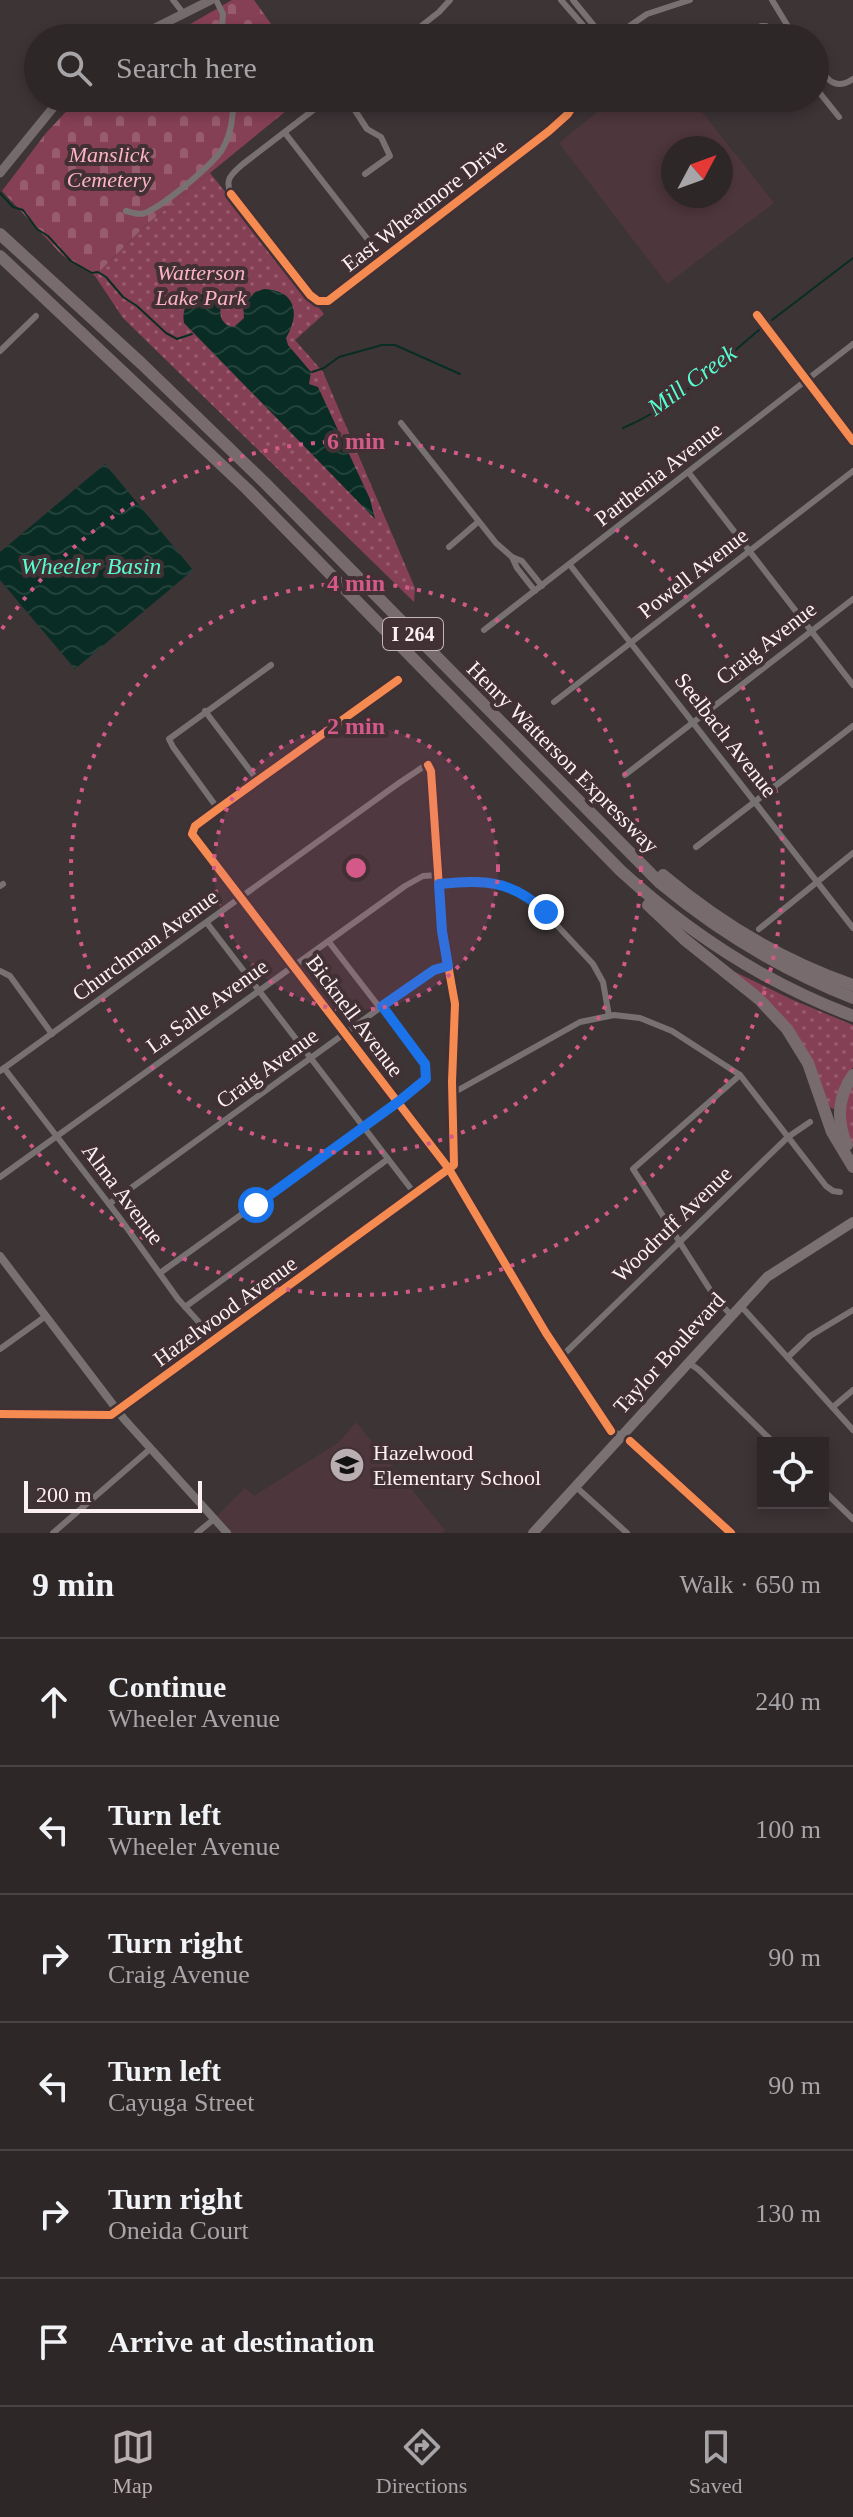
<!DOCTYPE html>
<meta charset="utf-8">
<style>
:root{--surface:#2e2728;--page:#362f30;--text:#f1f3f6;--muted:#a7a5a8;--line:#494445;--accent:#b9aeb1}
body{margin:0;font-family:"Times New Roman",serif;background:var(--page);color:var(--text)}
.controls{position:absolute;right:24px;bottom:24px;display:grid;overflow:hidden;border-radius:0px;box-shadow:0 4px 12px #0003}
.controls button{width:72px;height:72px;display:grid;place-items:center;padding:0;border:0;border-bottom:2px solid var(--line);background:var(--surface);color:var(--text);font:40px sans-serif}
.compass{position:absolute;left:661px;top:136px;width:72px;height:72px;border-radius:50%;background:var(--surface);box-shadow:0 4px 12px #0003;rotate:49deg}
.scale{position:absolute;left:24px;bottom:20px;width:178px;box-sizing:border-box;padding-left:8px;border:4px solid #fcf0f3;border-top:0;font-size:22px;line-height:28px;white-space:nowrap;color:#fcf0f3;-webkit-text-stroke:6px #413034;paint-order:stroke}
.stop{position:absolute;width:24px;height:24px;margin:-18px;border:6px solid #1a73e8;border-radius:50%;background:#fff}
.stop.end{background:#1a73e8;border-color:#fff;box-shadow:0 2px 8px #0008}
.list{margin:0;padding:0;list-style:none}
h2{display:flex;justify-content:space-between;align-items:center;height:104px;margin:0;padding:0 32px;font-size:34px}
h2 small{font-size:26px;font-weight:400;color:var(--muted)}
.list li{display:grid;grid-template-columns:52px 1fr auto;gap:24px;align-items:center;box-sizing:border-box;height:128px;padding:0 32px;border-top:2px solid var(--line)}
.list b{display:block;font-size:30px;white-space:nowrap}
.list p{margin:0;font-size:26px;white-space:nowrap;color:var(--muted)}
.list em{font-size:26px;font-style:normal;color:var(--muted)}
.icon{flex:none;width:44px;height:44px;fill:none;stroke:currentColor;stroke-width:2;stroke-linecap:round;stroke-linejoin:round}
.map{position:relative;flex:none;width:853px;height:1533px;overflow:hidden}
.search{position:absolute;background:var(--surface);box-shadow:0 4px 12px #0003;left:24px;right:24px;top:24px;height:88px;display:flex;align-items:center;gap:20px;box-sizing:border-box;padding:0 28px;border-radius:44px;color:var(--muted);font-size:30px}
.sheet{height:872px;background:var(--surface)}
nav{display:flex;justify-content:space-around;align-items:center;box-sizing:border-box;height:112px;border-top:2px solid var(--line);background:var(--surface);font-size:22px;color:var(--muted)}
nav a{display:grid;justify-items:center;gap:4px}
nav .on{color:var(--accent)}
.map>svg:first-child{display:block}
.built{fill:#4d363c;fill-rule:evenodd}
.grass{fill:url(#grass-dots)}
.cemetery{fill:url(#cemetery-stones)}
.water{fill:url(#water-waves)}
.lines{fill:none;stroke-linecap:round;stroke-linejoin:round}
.stream{stroke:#092d24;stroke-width:2}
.minor{stroke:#787172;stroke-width:6}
.tertiary{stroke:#787172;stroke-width:8}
.secondary{stroke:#756b6d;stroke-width:9}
.primary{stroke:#7b7072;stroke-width:10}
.motorway{stroke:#786b6e;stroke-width:12}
.cycleway-casing{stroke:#413034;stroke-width:13}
.cycleway{stroke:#f68b52;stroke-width:8}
.route{stroke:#1a73e8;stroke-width:10}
.ring{fill:none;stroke:#d35989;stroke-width:4;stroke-dasharray:4 8}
.labels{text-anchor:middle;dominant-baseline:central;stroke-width:8;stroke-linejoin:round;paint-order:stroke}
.shield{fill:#413034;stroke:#c4b6ba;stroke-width:2}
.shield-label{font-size:20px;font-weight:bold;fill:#fcf0f3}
.park-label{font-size:22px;font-style:italic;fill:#fdb3c6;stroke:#413034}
.street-label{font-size:22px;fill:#fcf0f3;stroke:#413034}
.poi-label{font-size:22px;fill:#fcf0f3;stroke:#413034;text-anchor:start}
.water-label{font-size:24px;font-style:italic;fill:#56fbd0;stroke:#413034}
.centre{fill:#d35989;stroke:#413034;stroke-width:4}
.ring-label{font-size:24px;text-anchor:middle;font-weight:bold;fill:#d35989;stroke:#413034;stroke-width:8;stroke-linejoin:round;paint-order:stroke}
</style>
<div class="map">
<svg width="853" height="1533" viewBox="0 0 853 1533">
<defs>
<pattern id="grass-dots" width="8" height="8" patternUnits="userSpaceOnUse" patternTransform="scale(2)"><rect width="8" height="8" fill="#864056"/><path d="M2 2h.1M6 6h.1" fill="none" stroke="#985c6f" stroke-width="1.8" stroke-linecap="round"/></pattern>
<pattern id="cemetery-stones" width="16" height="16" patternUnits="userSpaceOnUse" patternTransform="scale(2)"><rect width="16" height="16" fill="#864056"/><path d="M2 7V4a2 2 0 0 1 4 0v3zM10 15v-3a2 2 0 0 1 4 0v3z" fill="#985c6f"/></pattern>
<pattern id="water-waves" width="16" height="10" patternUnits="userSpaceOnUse" patternTransform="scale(2)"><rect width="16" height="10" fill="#092d24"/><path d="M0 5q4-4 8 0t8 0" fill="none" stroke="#22423a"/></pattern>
</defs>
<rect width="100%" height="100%" fill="#3d3436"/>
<g class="built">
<path d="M 614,98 L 691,98 L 774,203 L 667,284 L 559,143 ZM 673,148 L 721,148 L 721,196 L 673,196 Z"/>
<polygon points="356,1422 445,1530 442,1533 227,1533 214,1519 245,1488 254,1496 339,1442"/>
</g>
<g class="grass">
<polygon points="210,173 324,314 295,340 323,372 415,588 414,602 123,318 95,276 146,225"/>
<polygon points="729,969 793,1000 853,1025 853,1067 847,1075 834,1109 829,1107 815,1071"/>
<path d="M 853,1084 L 853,1145 C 843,1126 843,1104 853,1084 Z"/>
</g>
<g class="cemetery">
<polygon points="232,0 254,0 281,38 166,38"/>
<polygon points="79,98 302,98 146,225 95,276 62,255 2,191 46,133"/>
</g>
<g class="water">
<path d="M 264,289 C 295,290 301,313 286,338 L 288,345 L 311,372 L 309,384 L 318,387 L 370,499 L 375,519 L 184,323 C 183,316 183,311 187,305 C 194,291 209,291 218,303 C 223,309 218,315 223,321 C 226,325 229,326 234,327 L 244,318 L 243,306 L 255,292 Z"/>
<polygon points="105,464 193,570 75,669 0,580 0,552"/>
</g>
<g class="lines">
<g class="stream">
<polyline points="0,193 13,207 23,210 37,229 48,236 71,261 92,273 98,272 106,277 123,297 137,306 166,333 177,339 192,334"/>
<polyline points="772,320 853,258"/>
<polyline points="312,372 324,368 339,357 382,345 395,345 460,374"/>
<path d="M 623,428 C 674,407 717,365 759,330"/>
</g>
<g class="minor">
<polyline points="173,0 184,14"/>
<polyline points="216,0 223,14 221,38"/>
<polyline points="561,0 594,38"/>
<polyline points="573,0 604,38"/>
<polyline points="772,0 795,38"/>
<polyline points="406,38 439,12 450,0"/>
<polyline points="612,38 647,14 690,0"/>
<polyline points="745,38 761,26 766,26 775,38"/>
<path d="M 815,63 C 826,78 834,92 853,79"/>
<polyline points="815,87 839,117"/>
<path d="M 329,98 L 243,164 C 232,174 224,179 231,194 L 310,295 L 318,301 L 332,300 L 549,131 L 568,114 L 578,98"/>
<polyline points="347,98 367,129 381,137 390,156 365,174"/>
<polyline points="285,133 383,259"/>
<path d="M 126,211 C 133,213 138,215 145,213 C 163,206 214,164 223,148 C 231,134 234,114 233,98"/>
<polyline points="757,315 853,441"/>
<polyline points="0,351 36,316"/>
<polyline points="401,423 496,543 512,557 522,561 542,586"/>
<polyline points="689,473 853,685"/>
<polyline points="449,547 478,522"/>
<polyline points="512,557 517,568 535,591"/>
<polyline points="570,565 853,928"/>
<polyline points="484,630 853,344"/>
<polyline points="398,680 218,809 195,826 192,834 445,1163 546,1333 610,1429 630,1441 731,1533"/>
<polyline points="554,702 853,471"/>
<polyline points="205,711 258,781"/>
<polyline points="625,775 853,599"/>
<polyline points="218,809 173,747 169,739 271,665"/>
<polyline points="696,847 853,726"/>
<polyline points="439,884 475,880 490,882 516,891 537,904 593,964 603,982 609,1016"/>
<polyline points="0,886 3,884"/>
<polyline points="207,923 415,1194"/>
<polyline points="759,929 853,853"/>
<polyline points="329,942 380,1008"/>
<polyline points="0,971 10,976 52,1034"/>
<polyline points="4,1068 119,1217 178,1299 215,1340"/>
<polyline points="0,1071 399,783 426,765 431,767 442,931 455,1004 452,1082 454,1165 118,1411"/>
<polyline points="453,1093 580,1022 614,1015 640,1018 672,1031 740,1075 826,1186 833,1191 840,1192"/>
<polyline points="0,1177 405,886 423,876 439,875"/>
<polyline points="109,1204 424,976 438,968 448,966"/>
<polyline points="160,1273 398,1102 426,1079 425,1064 382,1006"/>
<polyline points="740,1305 853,1430"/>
<polyline points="185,1307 388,1159"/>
<polyline points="731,1315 716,1299 633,1169 740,1075"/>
<polyline points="0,1349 46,1316"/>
<polyline points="562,1356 788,1137 810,1122"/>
<polyline points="788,1357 810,1336 853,1310"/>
<polyline points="689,1363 699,1370 774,1443"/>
<polyline points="833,1407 853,1390"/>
<polyline points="575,1486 627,1533"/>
<polyline points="823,1490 853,1519"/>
<polyline points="53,1533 150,1449"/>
<polyline points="197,1533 214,1519"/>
</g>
<g class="tertiary">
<polyline points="0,1256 124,1419 227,1533"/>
<path d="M 0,1414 C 26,1415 97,1422 118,1411"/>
</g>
<g class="secondary">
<polyline points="135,38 211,0"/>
<polyline points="0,173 61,98"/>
</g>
<polyline class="primary" points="533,1533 767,1277 853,1222"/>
<g class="motorway">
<path d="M 0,234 L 142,364 L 264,482 L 660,883 C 719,932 782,970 853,998"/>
<path d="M 0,256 L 247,489 L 621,871 C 690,934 765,983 853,1016"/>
<path d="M 663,875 C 720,923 783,961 853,985"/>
<polyline points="648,905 684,939 759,999 787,1029 808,1063 832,1132 853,1167"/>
<path d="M 847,1145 C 836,1121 838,1096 853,1075"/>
</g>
<defs>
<g id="cycleway">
<polyline points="231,194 310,295 318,301 328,301 549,131 568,114 578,98"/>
<polyline points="757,315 853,441"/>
<polyline points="398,680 218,809 195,826 192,834 449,1169 546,1333 611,1431"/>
<polyline points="0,1414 111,1415 454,1165 452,1082 455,1004 442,931 431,771 428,765"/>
<polyline points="630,1441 731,1533"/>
</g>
</defs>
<use href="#cycleway" class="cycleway-casing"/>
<use href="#cycleway" class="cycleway"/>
</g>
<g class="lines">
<path class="route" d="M 256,1205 L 398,1102 L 426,1079 L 425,1064 L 382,1006 L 434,970 L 448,966 L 442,931 L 439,884 C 484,880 510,879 546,912"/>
</g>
<circle cx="356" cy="868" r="142" fill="#d35989" fill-opacity=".12"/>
<g class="ring">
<circle cx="356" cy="868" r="142"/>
<circle cx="356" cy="868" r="285"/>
<path d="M2 629A427 427 0 1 1 2 1107"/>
</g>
<defs>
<symbol id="school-disc" viewBox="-11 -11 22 22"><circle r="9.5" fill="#b9aeb1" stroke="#413034"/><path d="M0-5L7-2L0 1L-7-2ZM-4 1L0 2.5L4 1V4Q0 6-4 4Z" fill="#111"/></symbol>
</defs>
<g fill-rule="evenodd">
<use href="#school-disc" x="327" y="1445" width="40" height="40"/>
</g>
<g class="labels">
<rect class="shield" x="383" y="618" width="60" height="32" rx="6"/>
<g class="shield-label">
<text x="413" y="634">I 264</text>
</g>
<g class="park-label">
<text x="109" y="154">Manslick<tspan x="109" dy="25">Cemetery</tspan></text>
<text x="201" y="272">Watterson<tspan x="201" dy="25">Lake Park</tspan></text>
</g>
<g class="street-label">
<text transform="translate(424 205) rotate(-38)">East Wheatmore Drive</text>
<text transform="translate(658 474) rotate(-38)">Parthenia Avenue</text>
<text transform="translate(693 573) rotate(-38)">Powell Avenue</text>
<text transform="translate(766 643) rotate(-38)">Craig Avenue</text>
<text transform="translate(726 735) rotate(52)">Seelbach Avenue</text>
<text transform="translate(563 757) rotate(45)">Henry Watterson Expressway</text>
<text transform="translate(145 945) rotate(-36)">Churchman Avenue</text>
<text transform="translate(207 1006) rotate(-36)">La Salle Avenue</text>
<text transform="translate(355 1016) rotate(53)">Bicknell Avenue</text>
<text transform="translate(267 1068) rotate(-36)">Craig Avenue</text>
<text transform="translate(123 1194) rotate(53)">Alma Avenue</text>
<text transform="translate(672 1224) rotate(-44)">Woodruff Avenue</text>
<text transform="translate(225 1311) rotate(-36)">Hazelwood Avenue</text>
<text transform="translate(669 1353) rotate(-48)">Taylor Boulevard</text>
</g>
<g class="poi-label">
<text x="373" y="1452">Hazelwood<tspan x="373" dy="25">Elementary School</tspan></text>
</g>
<g class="water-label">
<text transform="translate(692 380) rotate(-36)">Mill Creek</text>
<text x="91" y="566">Wheeler Basin</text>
</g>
</g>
<circle cx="356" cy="868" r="12" class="centre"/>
<g class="ring-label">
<text x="356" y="449">6 min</text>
<text x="356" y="591">4 min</text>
<text x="356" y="734">2 min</text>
</g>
</svg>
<div class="controls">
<button><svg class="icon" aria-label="locate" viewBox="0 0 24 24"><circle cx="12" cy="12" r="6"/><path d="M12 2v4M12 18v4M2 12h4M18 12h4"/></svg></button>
</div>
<svg class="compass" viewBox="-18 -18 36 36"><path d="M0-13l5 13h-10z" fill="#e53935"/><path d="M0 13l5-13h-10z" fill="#a7a5a8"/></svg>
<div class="scale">200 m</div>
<div class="stop" style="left:256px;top:1205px"></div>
<div class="stop end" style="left:546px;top:912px"></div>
<div class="search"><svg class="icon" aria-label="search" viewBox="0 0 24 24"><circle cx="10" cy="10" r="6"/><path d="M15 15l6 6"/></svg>Search here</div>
</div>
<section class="sheet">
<h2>9 min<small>Walk · 650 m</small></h2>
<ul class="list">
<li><svg class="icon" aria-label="ahead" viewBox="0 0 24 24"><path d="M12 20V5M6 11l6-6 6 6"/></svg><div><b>Continue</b><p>Wheeler Avenue</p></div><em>240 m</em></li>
<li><svg class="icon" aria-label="left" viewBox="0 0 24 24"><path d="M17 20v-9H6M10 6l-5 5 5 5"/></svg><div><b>Turn left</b><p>Wheeler Avenue</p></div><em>100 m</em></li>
<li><svg class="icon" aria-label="right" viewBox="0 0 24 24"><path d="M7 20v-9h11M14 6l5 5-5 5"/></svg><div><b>Turn right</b><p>Craig Avenue</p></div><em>90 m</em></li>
<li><svg class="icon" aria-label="left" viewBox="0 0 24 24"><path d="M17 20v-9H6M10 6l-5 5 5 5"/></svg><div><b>Turn left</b><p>Cayuga Street</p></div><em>90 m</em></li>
<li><svg class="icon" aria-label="right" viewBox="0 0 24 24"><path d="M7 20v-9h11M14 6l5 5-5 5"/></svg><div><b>Turn right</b><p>Oneida Court</p></div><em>130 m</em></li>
<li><svg class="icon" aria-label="arrive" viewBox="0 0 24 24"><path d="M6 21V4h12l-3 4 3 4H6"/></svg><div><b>Arrive at destination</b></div></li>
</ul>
</section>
<nav>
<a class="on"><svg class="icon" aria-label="map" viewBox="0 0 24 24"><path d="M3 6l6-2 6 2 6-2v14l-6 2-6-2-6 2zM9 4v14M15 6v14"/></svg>Map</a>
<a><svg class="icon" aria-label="directions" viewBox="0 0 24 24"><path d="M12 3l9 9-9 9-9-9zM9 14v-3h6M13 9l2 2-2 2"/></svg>Directions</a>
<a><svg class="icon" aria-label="saved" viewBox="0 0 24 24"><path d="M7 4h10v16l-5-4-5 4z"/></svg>Saved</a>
</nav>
